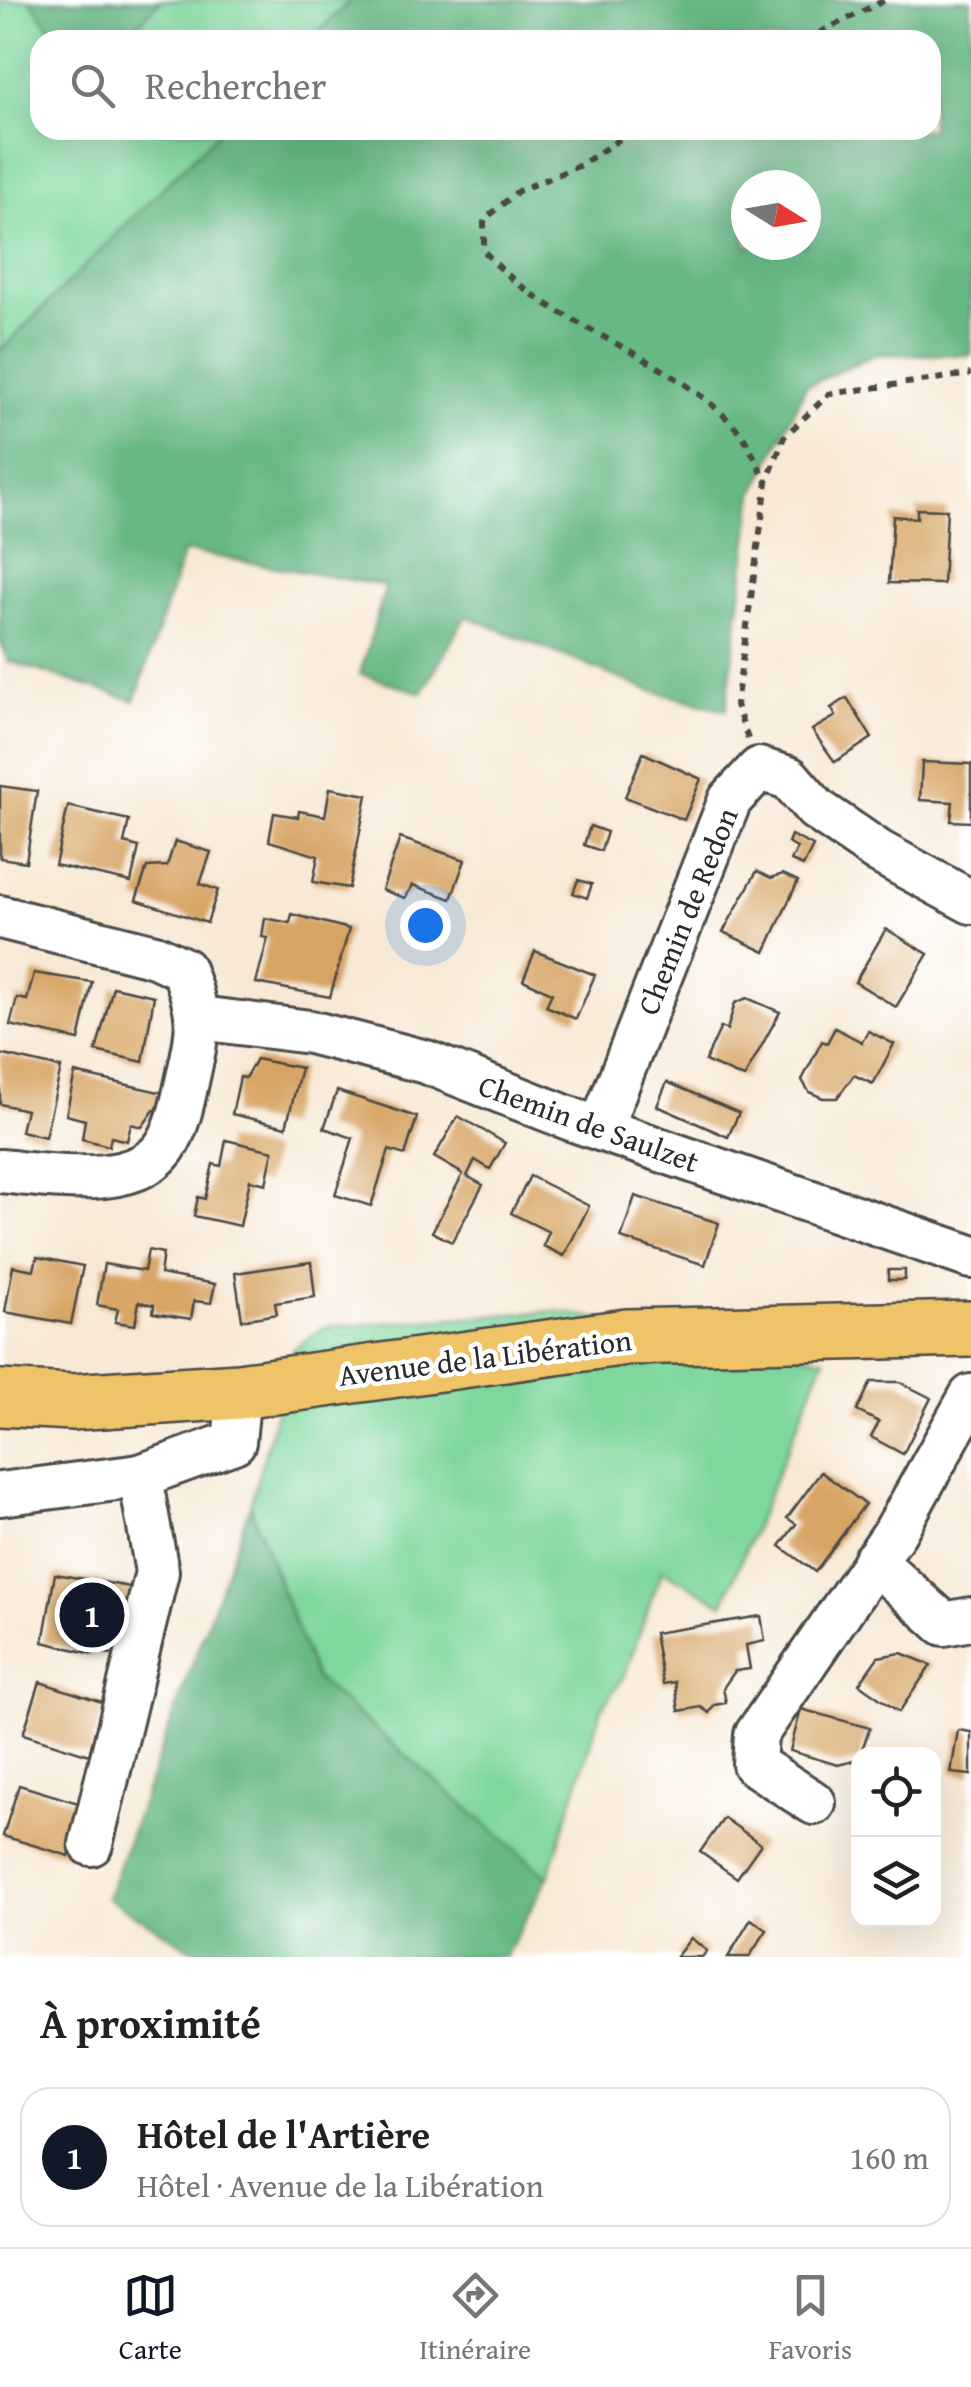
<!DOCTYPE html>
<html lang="fr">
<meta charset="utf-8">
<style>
:root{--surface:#fff;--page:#f6f6f6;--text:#222;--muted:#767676;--line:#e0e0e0;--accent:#111827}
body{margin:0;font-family:"Gentium Book Plus",serif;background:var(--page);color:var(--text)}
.controls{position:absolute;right:30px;bottom:30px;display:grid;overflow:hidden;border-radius:20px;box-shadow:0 10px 40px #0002}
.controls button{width:90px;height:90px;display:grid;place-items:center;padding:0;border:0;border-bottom:2px solid var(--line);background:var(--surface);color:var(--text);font:50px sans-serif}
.compass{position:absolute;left:731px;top:170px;width:90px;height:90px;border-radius:50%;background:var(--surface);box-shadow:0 10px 40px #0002;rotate:101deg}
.you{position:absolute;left:425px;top:925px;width:35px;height:35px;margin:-25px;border:8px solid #fff;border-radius:50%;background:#1a73e8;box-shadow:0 0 0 15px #1a73e833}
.badge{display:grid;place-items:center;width:65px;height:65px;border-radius:50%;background:var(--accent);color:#fff;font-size:32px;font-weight:700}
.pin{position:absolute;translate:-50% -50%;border:5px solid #fff;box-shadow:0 2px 10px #0006}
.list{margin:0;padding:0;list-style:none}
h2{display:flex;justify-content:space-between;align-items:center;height:130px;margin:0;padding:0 40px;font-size:42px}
h2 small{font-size:32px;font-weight:400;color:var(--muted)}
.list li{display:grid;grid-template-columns:65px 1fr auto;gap:30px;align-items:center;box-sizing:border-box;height:140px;margin:0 20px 20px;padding:0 20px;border:2px solid var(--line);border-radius:30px}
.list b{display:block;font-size:38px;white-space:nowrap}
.list p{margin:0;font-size:32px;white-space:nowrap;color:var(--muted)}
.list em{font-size:32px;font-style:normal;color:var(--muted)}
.icon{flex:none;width:55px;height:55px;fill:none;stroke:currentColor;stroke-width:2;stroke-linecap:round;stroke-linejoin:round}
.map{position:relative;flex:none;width:971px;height:1957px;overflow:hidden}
.search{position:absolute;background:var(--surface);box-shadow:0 10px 40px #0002;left:30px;right:30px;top:30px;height:110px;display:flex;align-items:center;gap:25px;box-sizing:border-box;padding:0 35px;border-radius:30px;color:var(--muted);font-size:38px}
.sheet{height:290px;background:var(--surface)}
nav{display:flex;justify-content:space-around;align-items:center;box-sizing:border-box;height:140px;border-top:2px solid var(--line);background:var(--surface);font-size:28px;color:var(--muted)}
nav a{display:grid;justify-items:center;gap:5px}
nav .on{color:var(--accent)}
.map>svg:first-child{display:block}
.green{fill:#7ed79d;stroke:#548164;stroke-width:2.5}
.forest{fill:#66b884;stroke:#487258;stroke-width:2.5;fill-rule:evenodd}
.building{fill:#d7a464}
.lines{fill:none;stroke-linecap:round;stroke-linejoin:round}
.minor-casing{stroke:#4a4844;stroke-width:48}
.major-casing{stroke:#4a4844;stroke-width:60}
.path{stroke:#4a4844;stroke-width:6;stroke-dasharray:8 8;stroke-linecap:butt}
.minor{stroke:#fff;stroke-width:42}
.major{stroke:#efc469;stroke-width:55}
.labels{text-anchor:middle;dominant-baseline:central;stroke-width:9;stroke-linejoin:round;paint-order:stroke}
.street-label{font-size:30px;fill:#2b2b2b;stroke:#fff}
</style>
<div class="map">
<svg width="971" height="1957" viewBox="0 0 971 1957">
<rect width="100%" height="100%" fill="#fff"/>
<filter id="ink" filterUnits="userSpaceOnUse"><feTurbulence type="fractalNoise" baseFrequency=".01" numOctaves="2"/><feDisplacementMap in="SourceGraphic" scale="20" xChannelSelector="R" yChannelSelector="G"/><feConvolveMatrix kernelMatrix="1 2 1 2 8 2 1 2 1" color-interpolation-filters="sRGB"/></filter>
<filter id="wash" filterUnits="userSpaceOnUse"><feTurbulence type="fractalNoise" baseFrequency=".0048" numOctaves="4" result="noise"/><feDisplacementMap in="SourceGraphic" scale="40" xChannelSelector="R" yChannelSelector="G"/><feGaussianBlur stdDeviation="2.25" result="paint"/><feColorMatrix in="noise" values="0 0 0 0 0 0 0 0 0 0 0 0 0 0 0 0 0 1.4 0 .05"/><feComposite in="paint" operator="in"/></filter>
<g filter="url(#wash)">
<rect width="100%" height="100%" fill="#f7e9d5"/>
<g class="green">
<polygon points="0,0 30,0 59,40 40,40 40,130 221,130 0,351"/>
<polygon points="161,0 351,0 311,40 122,40"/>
<polygon points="555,1311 825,1358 723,1604 662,1570 625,1674 601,1710 548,1877 315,1678 250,1506 294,1349 324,1327"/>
</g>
<g class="forest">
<polygon points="30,0 161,0 122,40 59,40"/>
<path d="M 351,0 L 971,0 L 971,355 L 876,354 L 806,386 L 754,494 L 726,710 L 648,690 L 466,616 L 422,693 L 360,674 L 386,586 L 184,551 L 135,701 L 8,661 L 0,641 L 0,351 L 221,130 L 931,130 L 931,40 L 311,40 ZM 806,185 L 806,245 L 746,245 L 746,185 Z"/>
<polygon points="250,1506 315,1678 548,1877 505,1957 205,1957 107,1898"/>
</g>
<g id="blocks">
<g class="building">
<polygon points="917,509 947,510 943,584 889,583 893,516 917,518"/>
<polygon points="847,698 872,738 835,762 812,730 836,716 831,708"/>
<polygon points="643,753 701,779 684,820 625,797"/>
<polygon points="922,762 971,764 971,822 951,821 953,802 920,800"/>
<polygon points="0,786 37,791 26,862 0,858"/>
<polygon points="330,788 367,795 349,888 313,882 318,856 269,841 274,813 298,817 299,811 325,816"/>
<polygon points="68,806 129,820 124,843 139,847 131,882 55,865"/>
<polygon points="590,826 607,832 601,851 584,845"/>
<polygon points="791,835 813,846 803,866 791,861 797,848 788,843"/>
<polygon points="400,838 465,860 451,899 413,885 405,898 382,890"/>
<polygon points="175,841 211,852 200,884 218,890 207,923 136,900 147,867 167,866"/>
<polygon points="757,871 771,878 783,874 798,881 765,952 723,932"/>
<polygon points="578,880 592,884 587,898 573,893"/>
<polygon points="292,914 349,929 330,997 256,983 268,938 262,937 265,918 290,923"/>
<polygon points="886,929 928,954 896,1007 855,982"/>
<polygon points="535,951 595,975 576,1019 546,1006 552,993 523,980"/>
<polygon points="34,973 92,982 79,1040 10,1025 17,998 27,1000"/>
<polygon points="113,987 154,996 143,1062 96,1051"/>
<polygon points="747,998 780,1012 744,1078 705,1061 721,1027 727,1030 735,1003"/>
<polygon points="835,1028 862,1042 868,1031 894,1044 873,1084 854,1075 837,1098 823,1098 809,1092 802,1080 822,1041 827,1043"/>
<polygon points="0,1054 61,1068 45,1137 21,1131 26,1110 0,1104"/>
<polygon points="256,1059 301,1068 286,1127 232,1114 240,1077 245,1078"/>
<polygon points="75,1073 172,1095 168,1112 154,1110 142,1127 131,1124 127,1141 111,1137 109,1146 82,1139 85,1120 66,1115"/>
<polygon points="667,1082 739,1113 728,1137 657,1106"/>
<polygon points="337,1091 417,1117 405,1155 389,1150 371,1206 335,1195 353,1138 324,1128"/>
<polygon points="458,1116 505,1143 490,1169 475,1160 467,1176 483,1185 452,1242 432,1232 463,1174 434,1157"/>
<polygon points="226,1140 273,1151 266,1184 250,1180 240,1226 194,1216 198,1197 205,1199 213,1164 221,1166"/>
<polygon points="530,1176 589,1206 564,1256 543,1246 549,1232 511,1213"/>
<polygon points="635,1196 719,1223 705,1265 621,1238"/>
<polygon points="148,1250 163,1253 160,1274 215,1284 211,1303 194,1301 191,1319 153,1313 154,1305 139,1302 135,1325 115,1322 118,1309 97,1305 104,1264 144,1271"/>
<polygon points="37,1257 83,1266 71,1324 5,1312 13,1266 34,1270"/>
<polygon points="311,1262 315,1297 275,1303 277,1314 242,1320 235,1273"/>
<rect x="888" y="1270" width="17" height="10"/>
<polygon points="871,1382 899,1382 931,1398 903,1454 871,1437 879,1422 857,1411"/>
<polygon points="821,1472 865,1504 815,1572 780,1546 796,1524 787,1518"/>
<polygon points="55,1574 142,1589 130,1657 94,1651 93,1654 43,1642"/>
<polygon points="761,1616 765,1641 746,1645 750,1669 735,1671 723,1688 726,1703 714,1705 709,1713 701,1707 679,1711 675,1682 663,1684 654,1633"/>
<polygon points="901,1653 931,1665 899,1712 859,1684 878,1657"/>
<polygon points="40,1682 105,1703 89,1755 23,1734"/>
<polygon points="801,1709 870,1728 858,1760 838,1765 790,1751"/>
<polygon points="958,1730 971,1732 971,1775 951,1773"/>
<polygon points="19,1785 85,1805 69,1856 3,1836"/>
<polygon points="724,1818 761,1844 737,1878 700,1852"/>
<polygon points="751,1919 767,1930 749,1957 728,1957"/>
<polygon points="691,1938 707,1951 702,1957 676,1957"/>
</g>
</g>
</g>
<g filter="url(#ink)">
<use href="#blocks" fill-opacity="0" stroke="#4a4844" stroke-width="2.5"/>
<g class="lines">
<defs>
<g id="minor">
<path d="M 0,917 L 155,956 L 183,969 C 203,1020 198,1031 187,1082 C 183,1101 178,1125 168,1142 C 140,1193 47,1175 0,1171"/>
<polyline points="200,1018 310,1032 426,1062 571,1119 971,1257"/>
<polyline points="600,1129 730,800 759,769 789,778 816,809 879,852 971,902"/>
<polyline points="0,1494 140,1476 234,1442 239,1391"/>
<polyline points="874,1561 944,1624 971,1619"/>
<polyline points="814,1803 754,1764 756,1735 895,1532 971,1396"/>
<polyline points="91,1844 157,1572 140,1476"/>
</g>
<polyline id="major" points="0,1398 72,1402 239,1391 627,1337 971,1329"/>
</defs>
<use href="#minor" class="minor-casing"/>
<use href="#major" class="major-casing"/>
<g class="path">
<polyline points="805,40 885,0"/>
<path d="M 633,130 L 581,165 L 518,191 L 484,220 L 484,251 C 551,329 667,351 736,428 C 749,442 757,465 767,482"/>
<polyline points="748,739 736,705 767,482 784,437 829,394 971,374"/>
</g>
<use href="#minor" class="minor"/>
<use href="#major" class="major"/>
</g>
</g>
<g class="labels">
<g class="street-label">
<text transform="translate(687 911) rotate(-68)">Chemin de Redon</text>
<text transform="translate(589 1123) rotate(20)">Chemin de Saulzet</text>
<text transform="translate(485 1357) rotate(-7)">Avenue de la Libération</text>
</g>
</g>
</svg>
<div class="controls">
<button><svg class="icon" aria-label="locate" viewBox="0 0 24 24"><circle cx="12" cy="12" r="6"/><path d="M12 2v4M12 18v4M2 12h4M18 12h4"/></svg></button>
<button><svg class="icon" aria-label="layers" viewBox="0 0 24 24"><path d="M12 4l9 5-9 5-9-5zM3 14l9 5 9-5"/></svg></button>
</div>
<svg class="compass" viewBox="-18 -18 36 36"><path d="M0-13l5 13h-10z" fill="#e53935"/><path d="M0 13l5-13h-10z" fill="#767676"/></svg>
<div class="you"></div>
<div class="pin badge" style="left:92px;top:1615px">1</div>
<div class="search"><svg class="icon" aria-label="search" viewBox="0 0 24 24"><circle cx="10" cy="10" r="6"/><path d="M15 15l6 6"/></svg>Rechercher</div>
</div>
<section class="sheet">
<h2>À proximité<small></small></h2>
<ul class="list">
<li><span class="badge">1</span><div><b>Hôtel de l'Artière</b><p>Hôtel · Avenue de la Libération</p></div><em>160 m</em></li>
</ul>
</section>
<nav>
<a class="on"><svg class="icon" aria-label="map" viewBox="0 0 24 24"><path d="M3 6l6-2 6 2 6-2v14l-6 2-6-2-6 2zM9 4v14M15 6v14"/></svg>Carte</a>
<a><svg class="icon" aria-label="directions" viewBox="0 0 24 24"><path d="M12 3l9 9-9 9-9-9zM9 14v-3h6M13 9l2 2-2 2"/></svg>Itinéraire</a>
<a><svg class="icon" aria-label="saved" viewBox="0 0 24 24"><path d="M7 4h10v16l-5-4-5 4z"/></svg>Favoris</a>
</nav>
